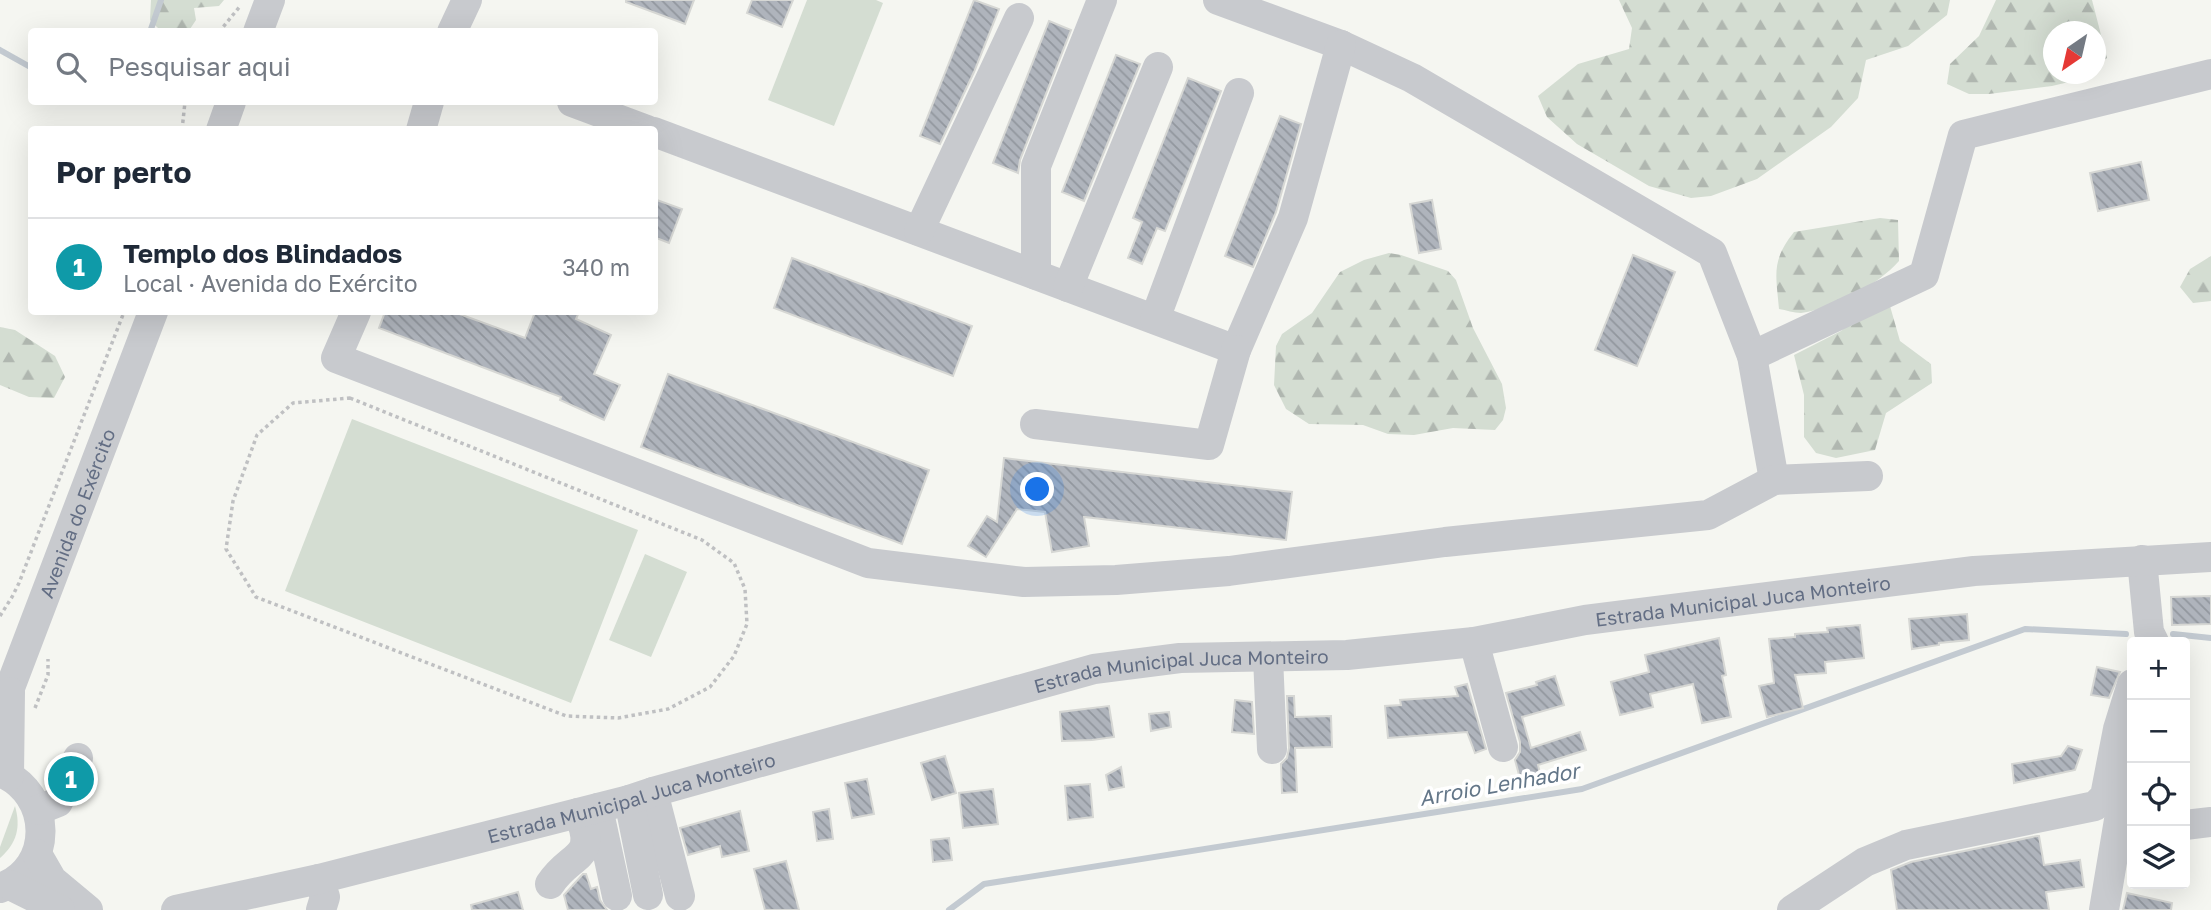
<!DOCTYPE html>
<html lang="pt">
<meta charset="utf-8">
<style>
:root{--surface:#fff;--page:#f6f6f7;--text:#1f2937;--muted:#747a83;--line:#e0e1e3;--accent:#0f766e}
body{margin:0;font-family:"Golos Text",sans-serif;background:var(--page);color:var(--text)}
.controls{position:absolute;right:21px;bottom:21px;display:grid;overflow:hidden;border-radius:7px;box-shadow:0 7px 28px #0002}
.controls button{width:63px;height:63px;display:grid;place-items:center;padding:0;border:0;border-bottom:2px solid var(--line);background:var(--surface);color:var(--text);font:35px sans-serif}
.compass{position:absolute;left:2043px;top:21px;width:63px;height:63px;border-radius:50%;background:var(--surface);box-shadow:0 7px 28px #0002;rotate:214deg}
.you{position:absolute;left:1038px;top:490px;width:24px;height:24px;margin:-18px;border:5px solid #fff;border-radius:50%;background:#1a73e8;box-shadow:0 0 0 10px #1a73e833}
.badge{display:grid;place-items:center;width:46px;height:46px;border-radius:50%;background:var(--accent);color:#fff;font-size:23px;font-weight:700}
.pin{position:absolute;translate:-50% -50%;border:4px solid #fff;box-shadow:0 2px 7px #0006}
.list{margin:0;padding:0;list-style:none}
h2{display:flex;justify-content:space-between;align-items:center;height:91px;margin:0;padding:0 28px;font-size:30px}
h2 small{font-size:23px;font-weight:400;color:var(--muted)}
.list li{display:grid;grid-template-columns:46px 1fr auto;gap:21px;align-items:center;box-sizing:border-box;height:98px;padding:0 28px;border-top:2px solid var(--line)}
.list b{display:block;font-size:26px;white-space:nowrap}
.list p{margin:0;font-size:23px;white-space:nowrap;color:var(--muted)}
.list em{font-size:23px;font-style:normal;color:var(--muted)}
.icon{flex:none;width:38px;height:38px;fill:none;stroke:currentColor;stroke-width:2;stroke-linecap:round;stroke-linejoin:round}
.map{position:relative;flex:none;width:2211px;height:910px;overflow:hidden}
.search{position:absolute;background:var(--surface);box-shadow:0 7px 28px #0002;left:28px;top:28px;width:630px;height:77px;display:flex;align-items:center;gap:18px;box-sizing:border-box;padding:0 24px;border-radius:7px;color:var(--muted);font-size:26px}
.panel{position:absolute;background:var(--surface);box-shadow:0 7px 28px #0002;left:28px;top:126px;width:630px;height:189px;border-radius:7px}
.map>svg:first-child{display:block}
.grass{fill:#d4ddd2}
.forest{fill:url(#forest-firs)}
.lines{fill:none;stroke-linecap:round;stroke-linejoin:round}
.stream{stroke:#c3cad1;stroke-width:6}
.building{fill:url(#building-back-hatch);stroke:#d6d7d4;stroke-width:2}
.path{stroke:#bfc0c2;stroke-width:3.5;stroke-dasharray:3.5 3.5;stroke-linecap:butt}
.minor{stroke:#c8cace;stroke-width:30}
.labels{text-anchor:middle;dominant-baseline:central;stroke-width:7;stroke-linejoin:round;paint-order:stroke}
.street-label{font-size:19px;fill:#636e84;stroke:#fff}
.water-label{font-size:21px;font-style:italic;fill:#637688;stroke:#fff}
</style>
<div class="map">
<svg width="2211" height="910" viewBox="0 0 2211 910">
<defs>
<pattern id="forest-firs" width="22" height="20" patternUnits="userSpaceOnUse" patternTransform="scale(1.75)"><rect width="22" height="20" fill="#d4ddd2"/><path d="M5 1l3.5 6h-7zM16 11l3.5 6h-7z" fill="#b0b7b0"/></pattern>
<pattern id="building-back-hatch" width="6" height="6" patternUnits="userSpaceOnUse" patternTransform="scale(1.75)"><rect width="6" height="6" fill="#afb4bc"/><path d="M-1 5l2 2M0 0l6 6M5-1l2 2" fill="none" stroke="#92979e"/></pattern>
</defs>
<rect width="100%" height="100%" fill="#f5f6f1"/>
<g class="grass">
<polygon points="807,0 876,0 883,3 834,126 768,100"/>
<polygon points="352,419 638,530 571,703 285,591"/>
<polygon points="645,554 687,572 651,657 609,640"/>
<path d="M 15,806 C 21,827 17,843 0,858 L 0,847 Z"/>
</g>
<g class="forest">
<polygon points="151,0 224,0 219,6 194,8 196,20 188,32 161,31 150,20"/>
<polygon points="1619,0 1950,0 1947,15 1908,46 1866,60 1858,98 1831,127 1757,179 1711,196 1691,198 1649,186 1577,144 1547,117 1538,96 1578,64 1629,49 1632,28"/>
<polygon points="1996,0 2092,0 2107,58 2096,66 2096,32 2054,32 2054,74 2084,74 2073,81 2052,86 1989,94 1969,94 1947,84 1950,64 1979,36"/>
<path d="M 1880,218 L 1898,220 L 1899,261 C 1878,285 1833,309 1801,313 C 1794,313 1786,310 1779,309 C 1776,274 1771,261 1794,232 Z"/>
<polygon points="1389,253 1401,255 1448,271 1456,280 1473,328 1502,384 1506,408 1503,420 1495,430 1453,428 1414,435 1388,434 1363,425 1309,424 1286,409 1274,385 1276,346 1282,334 1312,313 1340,272 1364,260"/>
<polygon points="2211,256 2211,301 2193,303 2180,287 2190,269"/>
<polygon points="1890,306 1900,341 1931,364 1932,383 1886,413 1875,450 1836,458 1816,453 1804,437 1804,395 1794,355 1841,331 1871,307"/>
<polygon points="0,327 15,330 55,356 65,377 54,398 29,397 0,385"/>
</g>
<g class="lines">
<g class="stream">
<polyline points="150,32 161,0"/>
<polyline points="0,50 32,68"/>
<polyline points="2173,634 2211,638"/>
<polyline points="949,910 984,884 1582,789 2025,629 2126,634"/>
</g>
</g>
<g class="building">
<polygon points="626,0 694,0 685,24 626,2"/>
<polygon points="752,0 793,0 782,27 747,13"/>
<polygon points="974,0 999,9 974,72 940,144 920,136"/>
<polygon points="1049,21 1071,30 1020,160 1018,173 993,163"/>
<polygon points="1116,55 1140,64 1084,201 1062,192"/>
<polygon points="1188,78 1221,91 1165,231 1157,228 1142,264 1128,258 1142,222 1133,218"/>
<polygon points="1280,116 1301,124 1276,212 1253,267 1225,256"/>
<polygon points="2141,162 2149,200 2098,211 2090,173"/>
<polygon points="654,199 682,209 669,243 654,237"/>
<polygon points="1432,200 1441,249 1419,253 1410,204"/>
<polygon points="1633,255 1675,272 1637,366 1595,350"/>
<polygon points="792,258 972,326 953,376 774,308"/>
<polygon points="385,312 454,312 525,338 535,312 579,312 576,319 611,335 594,374 620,385 604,420 560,400 561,397 379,328"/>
<polygon points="668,374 929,470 902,544 641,447"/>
<polygon points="1004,458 1292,492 1286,540 1084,517 1089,546 1052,552 1045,512 1017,509 986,557 968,546 987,516 997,522"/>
<polygon points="2211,596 2211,624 2172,625 2171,597"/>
<polygon points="1967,614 1969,640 1939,643 1939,645 1912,649 1909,619"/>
<polygon points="1860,625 1864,658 1825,662 1826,673 1795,675 1803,708 1767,717 1759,686 1774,683 1769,639 1795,637 1795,634 1828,632 1827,628"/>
<polygon points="1719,638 1726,675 1722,676 1731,717 1702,723 1693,684 1650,694 1653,707 1620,715 1611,682 1649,672 1645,655"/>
<polygon points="2097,667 2120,672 2109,698 2091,695"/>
<polygon points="1555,676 1564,705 1522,717 1531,748 1580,732 1586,750 1538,765 1541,777 1521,782 1515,760 1520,752 1520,742 1506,693 1537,685 1536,682"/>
<polygon points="1467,684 1486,749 1475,753 1467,732 1388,738 1385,706 1401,705 1400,700 1458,696 1455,687"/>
<polygon points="1287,696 1294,696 1295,717 1331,716 1332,747 1295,748 1297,792 1282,793 1281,764 1287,758 1289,748"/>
<polygon points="1235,700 1252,702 1254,734 1232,732"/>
<polygon points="1109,706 1114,737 1092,740 1062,741 1060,712"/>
<polygon points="1169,712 1171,727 1151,731 1149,714"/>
<polygon points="2068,746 2082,750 2075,770 2014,783 2012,764 2061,756"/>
<polygon points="945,756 956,793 932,800 921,763"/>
<polygon points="1121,767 1124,787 1109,790 1106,775"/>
<polygon points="867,779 874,814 852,818 845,783"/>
<polygon points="1090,784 1093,817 1068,820 1065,786"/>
<polygon points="993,789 998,824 963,828 959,793"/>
<polygon points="829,809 833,839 817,841 813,812"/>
<polygon points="740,811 749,851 722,857 720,846 688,855 680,828"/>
<polygon points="2037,836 2039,836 2044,865 2080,860 2084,887 2046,892 2049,910 1897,910 1891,870 1911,862"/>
<polygon points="949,838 952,860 933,862 931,840"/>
<polygon points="786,861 799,910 765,910 754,869"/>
<polygon points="583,874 586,874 591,889 597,887 600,900 607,910 568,910 564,895"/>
<polygon points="518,892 523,910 472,910 471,905"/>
<polygon points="2127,893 2172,903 2171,910 2123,910"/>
</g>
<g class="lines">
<g class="path">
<polyline points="219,32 241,5"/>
<polyline points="182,130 185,102"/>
<polygon points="350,398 702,540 734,563 745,589 747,624 734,656 710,687 668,709 618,718 566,716 256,597 226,549 233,501 257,435 293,403"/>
<polyline points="0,616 12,597 19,583 124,312"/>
<polyline points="35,708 48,675 48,659"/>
</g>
<g class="minor">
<polyline points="1218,0 1341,45 1412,78 1712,253 1752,356 1774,480"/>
<polyline points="258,32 270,0"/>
<polyline points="452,32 467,0"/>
<polyline points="572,102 647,130"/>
<polyline points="221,130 231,102"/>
<polyline points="421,130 429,102"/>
<polyline points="654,132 1236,350 1293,218 1341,45"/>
<polyline points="919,231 1019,18"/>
<polyline points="1036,275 1036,166 1102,0"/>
<polyline points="1068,287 1158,67"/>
<polyline points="356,312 336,358 868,563 1024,582 1116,580 1229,571 1445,542 1708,515 1774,480 1868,476"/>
<polyline points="1155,319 1239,93"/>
<polyline points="1752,356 1924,275 1963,135 2211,74"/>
<polyline points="1035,424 1209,445 1236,350"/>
<polyline points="2142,560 2149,632 2154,642"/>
<polyline points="1474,642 1503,747"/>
<polyline points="1268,657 1272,749"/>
<path id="s1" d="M 0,714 L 153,312"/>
<path d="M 0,772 C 53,793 55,869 0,888"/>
<polyline points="9,776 10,692"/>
<polyline points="653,792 680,896"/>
<polyline points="629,800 648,895"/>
<polyline points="598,808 617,896"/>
<polyline points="38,810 58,802 78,758"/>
<polyline points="2185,825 2211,822"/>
<polyline points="37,854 52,880 88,910"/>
<polyline points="319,879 325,897 321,910"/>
<path d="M 550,884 C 571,852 599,860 578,813"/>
<polyline points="10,885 60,910"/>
<path id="s2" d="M 176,910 L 319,879 L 629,800 L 653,792 L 1094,669 L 1180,658 L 1347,655 L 1474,642 L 1585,620 L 1974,571 L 2211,557"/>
<polyline points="1792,910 1865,862 1906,845 2095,806 2105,796 2118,729 2132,684"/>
<polyline points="2104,910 2119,820 2131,770"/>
</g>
</g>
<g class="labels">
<g class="street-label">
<text stroke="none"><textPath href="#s1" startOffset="215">Avenida do Exército</textPath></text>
<text stroke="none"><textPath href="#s2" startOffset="1603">Estrada Municipal Juca Monteiro</textPath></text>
<text stroke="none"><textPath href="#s2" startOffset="1036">Estrada Municipal Juca Monteiro</textPath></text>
<text stroke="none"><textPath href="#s2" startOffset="469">Estrada Municipal Juca Monteiro</textPath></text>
</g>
<g class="water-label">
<text transform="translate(1499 784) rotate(-10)">Arroio Lenhador</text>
</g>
</g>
</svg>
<div class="controls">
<button>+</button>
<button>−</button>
<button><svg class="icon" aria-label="locate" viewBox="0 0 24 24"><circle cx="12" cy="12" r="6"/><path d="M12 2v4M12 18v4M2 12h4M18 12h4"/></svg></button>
<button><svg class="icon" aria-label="layers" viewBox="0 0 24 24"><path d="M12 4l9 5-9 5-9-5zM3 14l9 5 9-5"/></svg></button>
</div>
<svg class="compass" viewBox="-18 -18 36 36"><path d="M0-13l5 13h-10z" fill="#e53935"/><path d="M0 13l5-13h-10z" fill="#747a83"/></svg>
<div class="you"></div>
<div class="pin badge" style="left:71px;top:779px;background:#0f9aa8">1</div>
<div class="search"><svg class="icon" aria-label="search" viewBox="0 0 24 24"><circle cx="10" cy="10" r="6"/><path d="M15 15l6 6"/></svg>Pesquisar aqui</div>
<section class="panel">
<h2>Por perto<small></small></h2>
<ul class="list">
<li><span class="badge" style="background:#0f9aa8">1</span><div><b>Templo dos Blindados</b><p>Local · Avenida do Exército</p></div><em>340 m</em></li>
</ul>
</section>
</div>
